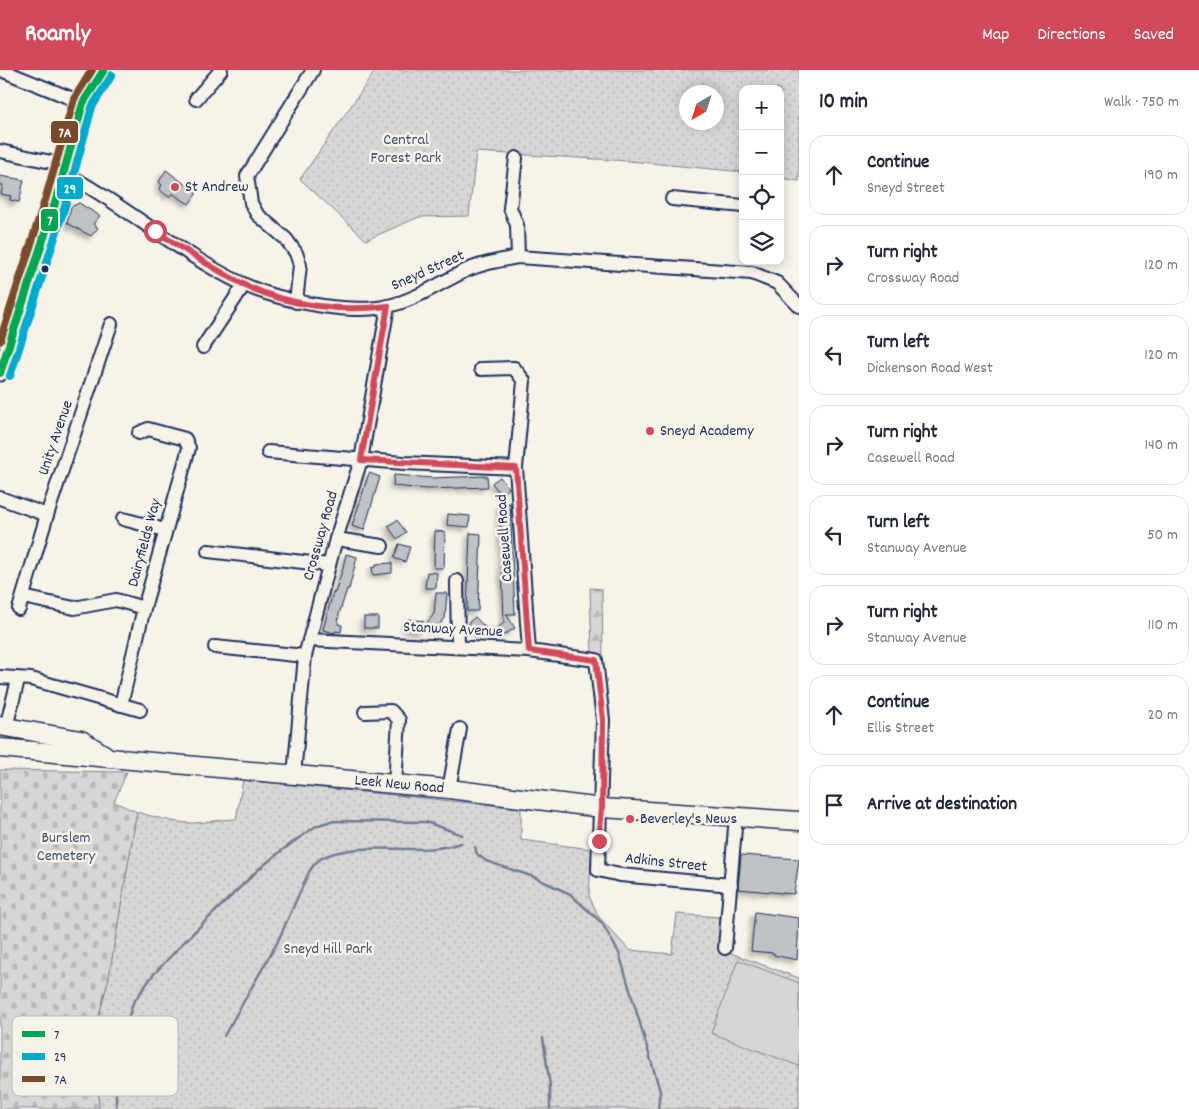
<!DOCTYPE html>
<meta charset="utf-8">
<style>
:root{--surface:#fff;--page:#f6f6f7;--text:#1f2937;--muted:#747a83;--line:#e0e1e3;--accent:#d1495b}
body{margin:0;font-family:Dekko,sans-serif;background:var(--page);color:var(--text)}
.controls{position:absolute;right:15px;top:15px;display:grid;overflow:hidden;border-radius:10px;box-shadow:0 2px 12px #0003}
.controls button{width:45px;height:45px;display:grid;place-items:center;padding:0;border:0;border-bottom:1px solid var(--line);background:var(--surface);color:var(--text);font:25px sans-serif}
.compass{position:absolute;left:679px;top:15px;width:45px;height:45px;border-radius:50%;background:var(--surface);box-shadow:0 2px 12px #0003;rotate:219deg}
.stop{position:absolute;width:15px;height:15px;margin:-11px;border:4px solid #d1495b;border-radius:50%;background:#fff}
.stop.end{background:#d1495b;border-color:#fff;box-shadow:0 1px 5px #0008}
.list{margin:0;padding:0;list-style:none}
h2{display:flex;justify-content:space-between;align-items:center;height:65px;margin:0;padding:0 20px;font-size:21px}
h2 small{font-size:16px;font-weight:400;color:var(--muted)}
.list li{display:grid;grid-template-columns:32px 1fr auto;gap:15px;align-items:center;box-sizing:border-box;height:80px;margin:0 10px 10px;padding:0 10px;border:1px solid var(--line);border-radius:15px}
.list b{display:block;font-size:19px;white-space:nowrap}
.list p{margin:0;font-size:16px;white-space:nowrap;color:var(--muted)}
.list em{font-size:16px;font-style:normal;color:var(--muted)}
.icon{flex:none;width:28px;height:28px;fill:none;stroke:currentColor;stroke-width:2;stroke-linecap:round;stroke-linejoin:round}
.map{position:relative;flex:none;width:799px;height:1039px;overflow:hidden}
header{display:flex;align-items:center;gap:30px;box-sizing:border-box;height:70px;padding:0 25px;background:var(--accent);color:#fff}
header strong{font-size:24px}
nav{display:flex;gap:28px;margin-inline-start:auto;font-size:18px}
main{display:flex}
aside{flex:1;background:var(--surface)}
.map>svg:first-child{display:block}
.forest{fill:url(#forest-firs);stroke:#798299}
.cemetery{fill:url(#cemetery-stones);stroke:#798299}
.park{fill:url(#park-dots);stroke:#798299;fill-rule:evenodd}
.pitch{fill:#d7d6d4;stroke:#798299}
.lines{fill:none;stroke-linecap:round;stroke-linejoin:round}
.stream{stroke:#727c95;stroke-width:2.5}
.building{fill:#c0c3c5;stroke:#1b2f5e;filter:url(#shadow)}
.minor-casing{stroke:#1b2f5e;stroke-width:16}
.major-casing{stroke:#1b2f5e;stroke-width:19}
.highway-casing{stroke:#1b2f5e;stroke-width:21}
.minor{stroke:#f7f3e8;stroke-width:12}
.major{stroke:#f7f3e8;stroke-width:15}
.highway{stroke:#f7f3e8;stroke-width:18}
.bus-1-casing{stroke:#f7f3e8;stroke-width:11}
.bus-2-casing{stroke:#f7f3e8;stroke-width:11}
.bus-3-casing{stroke:#f7f3e8;stroke-width:11}
.bus-1{stroke:#00a651;stroke-width:8}
.bus-2{stroke:#00a9ce;stroke-width:8}
.bus-3{stroke:#7a4b2a;stroke-width:8}
.route{stroke:#d1495b;stroke-width:6}
.poi-dot{fill:#d1495b;stroke:#f7f3e8;stroke-width:2}
.bus-dot{fill:#1b2f5e;stroke:#f7f3e8;stroke-width:2}
.labels{text-anchor:middle;dominant-baseline:central;stroke-width:5;stroke-linejoin:round;paint-order:stroke}
.park-label{font-size:16px;fill:#415076;stroke:#f7f3e8}
.poi-label{font-size:16px;fill:#1b2f5e;stroke:#f7f3e8;text-anchor:start}
.street-label{font-size:16px;fill:#1b2f5e;stroke:#f7f3e8}
.key{fill:#f7f3e8;stroke:#b5b8bf;stroke-width:1}
.key-label{font-size:14px;fill:#1b2f5e}
.line-badge{stroke:#f7f3e8;stroke-width:2}
.badge-label{font-size:14px;text-anchor:middle;font-weight:bold;fill:#fff}
</style>
<header>
<strong>Roamly</strong>
<nav><a>Map</a><a>Directions</a><a>Saved</a></nav>
</header>
<main>
<div class="map">
<svg width="799" height="1039" viewBox="0 0 799 1039">
<defs>
<pattern id="forest-firs" width="22" height="20" patternUnits="userSpaceOnUse" patternTransform="scale(1.25)"><rect width="22" height="20" fill="#d7d6d4"/><path d="M5 1l3.5 6h-7zM16 11l3.5 6h-7z" fill="#b8b8b8"/></pattern>
<pattern id="cemetery-stones" width="16" height="16" patternUnits="userSpaceOnUse" patternTransform="scale(1.25)"><rect width="16" height="16" fill="#d7d6d4"/><path d="M2 7V4a2 2 0 0 1 4 0v3zM10 15v-3a2 2 0 0 1 4 0v3z" fill="#b8b8b8"/></pattern>
<pattern id="park-dots" width="8" height="8" patternUnits="userSpaceOnUse" patternTransform="scale(1.25)"><rect width="8" height="8" fill="#d7d6d4"/><path d="M2 2h.1M6 6h.1" fill="none" stroke="#b8b8b8" stroke-width="1.8" stroke-linecap="round"/></pattern>
<filter id="shadow"><feDropShadow dx="-3.5" dy="3.5" stdDeviation="2.5" flood-color="#0004"/></filter>
</defs>
<rect width="100%" height="100%" fill="#f7f3e8"/>
<filter id="ink" filterUnits="userSpaceOnUse"><feTurbulence type="fractalNoise" baseFrequency=".02" numOctaves="2"/><feDisplacementMap in="SourceGraphic" scale="10" xChannelSelector="R" yChannelSelector="G"/><feConvolveMatrix kernelMatrix="1 2 1 2 8 2 1 2 1" color-interpolation-filters="sRGB"/></filter>
<g filter="url(#ink)">
<polygon class="forest" points="590,518 602,519 603,590 592,584"/>
<polygon class="cemetery" points="0,700 127,702 114,732 137,742 109,907 97,954 99,1039 0,1039"/>
<g class="park">
<path d="M 376,0 L 799,0 L 799,111 L 780,108 L 780,19 L 743,19 L 743,102 L 629,91 L 476,82 L 469,146 L 419,147 L 366,170 L 300,109 ZM 686,22 L 716,22 L 716,52 L 686,52 Z"/>
<path d="M 243,710 L 521,738 L 521,770 L 592,779 L 589,826 L 599,847 L 629,880 L 672,884 L 677,844 L 720,847 L 719,879 L 799,908 L 799,1039 L 99,1039 L 97,954 L 109,907 L 137,742 C 155,747 174,753 192,753 C 206,753 220,749 236,749 Z"/>
</g>
<polygon class="pitch" points="738,890 799,913 799,996 711,963"/>
<g class="lines">
<g class="stream">
<polyline points="475,777 477,784 486,791 534,807 570,824 602,853 619,883 660,1021 658,1039"/>
<path d="M 224,966 L 277,873 L 309,802 C 313,795 318,789 326,786 C 368,770 418,787 461,773"/>
<polyline points="543,968 550,1016 550,1039"/>
<polyline points="116,1039 116,987 133,933 153,905 186,870 258,800 281,781 316,756 331,751 426,752 462,765"/>
</g>
</g>
<g class="building">
<polygon points="166,100 197,123 189,134 172,123 169,127 159,119 162,115 159,112"/>
<polygon points="0,106 24,110 19,132 10,130 11,126 1,124 3,115 0,114"/>
<polygon points="79,133 100,146 93,154 98,158 91,166 67,153 71,137"/>
<polygon points="369,403 380,407 364,460 352,456"/>
<polygon points="394,405 432,408 487,406 488,417 427,419 393,416"/>
<polygon points="500,407 509,418 502,426 492,413"/>
<polygon points="510,433 515,544 506,544 515,558 499,568 494,560 504,553 500,434"/>
<polygon points="448,444 470,446 469,457 447,455"/>
<polygon points="397,450 406,462 397,469 388,456"/>
<polygon points="435,461 445,462 444,498 434,498"/>
<polygon points="470,463 481,464 478,541 467,541"/>
<polygon points="399,474 410,477 405,492 394,488"/>
<polygon points="346,484 357,487 349,519 347,519 339,544 338,554 342,555 341,562 335,561 335,563 323,560 333,522 335,523 343,498"/>
<polygon points="392,493 392,503 373,505 372,498 376,497 376,494"/>
<polygon points="427,502 437,503 436,518 425,518"/>
<polygon points="436,523 447,523 445,548 434,561 426,554 434,544"/>
<rect x="364" y="547" width="14" height="11"/>
<polygon points="475,547 488,560 481,566 468,553"/>
<polygon points="408,549 423,551 422,562 406,559"/>
<polygon points="741,785 799,789 794,824 738,819"/>
<polygon points="755,842 799,848 797,890 774,885 774,883 751,881"/>
</g>
<g class="lines">
<defs>
<g id="minor">
<polyline points="1,0 83,33"/>
<polyline points="196,29 221,0"/>
<polyline points="0,81 65,95"/>
<polyline points="516,88 510,138 517,155 518,187"/>
<path d="M 63,102 C 126,135 179,184 243,214 C 268,226 297,232 323,236 C 345,239 367,241 388,236 C 416,230 441,212 467,200 C 483,193 501,190 518,187 L 752,203 L 777,213 L 799,236"/>
<polyline points="672,129 743,136"/>
<polyline points="296,232 300,195 296,183 286,169 257,144 251,133 247,106 313,0"/>
<polyline points="203,277 244,215"/>
<polyline points="481,299 514,298 524,311 516,398 529,581"/>
<polyline points="268,382 404,393 516,398"/>
<polyline points="0,428 47,445"/>
<polyline points="123,449 165,460"/>
<polyline points="336,469 382,476"/>
<polyline points="208,481 329,495"/>
<polyline points="457,511 458,577"/>
<polyline points="23,527 74,538 116,530 144,538"/>
<polyline points="19,539 47,445 111,254"/>
<polyline points="309,570 529,581 596,590 603,650 598,800 620,805 731,815"/>
<polyline points="215,577 305,586"/>
<polyline points="0,607 31,609 140,640"/>
<polyline points="121,635 144,538 189,378 185,369 148,359 139,363"/>
<polyline points="365,642 391,641 399,650 395,715"/>
<polyline points="6,657 18,610"/>
<polyline points="294,705 305,586 336,469 361,390 388,236"/>
<polyline points="449,719 460,659"/>
<polyline points="725,878 736,746"/>
</g>
<polyline id="major" points="0,303 56,130 83,33 104,0"/>
<g id="highway">
<polyline points="0,656 81,670 105,685"/>
<path id="s1" d="M 0,678 L 449,719 L 602,738 L 799,751"/>
</g>
</defs>
<use href="#minor" class="minor-casing"/>
<use href="#major" class="major-casing"/>
<use href="#highway" class="highway-casing"/>
<use href="#minor" class="minor"/>
<use href="#major" class="major"/>
<use href="#highway" class="highway"/>
<defs>
<polyline id="bus-1" points="0,303 56,130 83,33 104,0"/>
<polyline id="bus-2" points="10,306 66,133 92,37 112,5"/>
<polyline id="bus-3" points="0,271 46,127 74,29 92,0"/>
</defs>
<use href="#bus-1" class="bus-1-casing"/>
<use href="#bus-2" class="bus-2-casing"/>
<use href="#bus-3" class="bus-3-casing"/>
<use href="#bus-1" class="bus-1"/>
<use href="#bus-2" class="bus-2"/>
<use href="#bus-3" class="bus-3"/>
</g>
</g>
<g class="lines" filter="url(#ink)">
<path class="route" d="M 155,161 C 184,179 213,199 243,214 C 287,236 340,242 388,236 L 361,390 L 516,398 L 529,581 L 596,590 L 603,650 L 602,738 L 599,771"/>
</g>
<g class="poi-dot">
<circle cx="175" cy="117" r="5"/>
<circle cx="650" cy="361" r="5"/>
<circle cx="630" cy="749" r="5"/>
</g>
<circle class="bus-dot" cx="45" cy="199" r="4.5"/>
<g class="labels">
<g class="park-label">
<text x="406" y="70">Central<tspan x="406" dy="18">Forest Park</tspan></text>
<text x="66" y="768">Burslem<tspan x="66" dy="18">Cemetery</tspan></text>
<text x="328" y="879">Sneyd Hill Park</text>
</g>
<g class="poi-label">
<text x="185" y="117">St Andrew</text>
<text x="660" y="361">Sneyd Academy</text>
<text x="640" y="749">Beverley's News</text>
</g>
<g class="street-label">
<text transform="translate(428 201) rotate(-24)">Sneyd Street</text>
<text transform="translate(56 368) rotate(-71)">Unity Avenue</text>
<text transform="translate(321 466) rotate(-74)">Crossway Road</text>
<text transform="translate(505 468) rotate(-94)">Casewell Road</text>
<text transform="translate(145 473) rotate(-75)">Dairyfields Way</text>
<text transform="translate(453 560) rotate(3)">Stanway Avenue</text>
<text stroke="none"><textPath href="#s1" startOffset="401">Leek New Road</textPath></text>
<text transform="translate(666 793) rotate(6)">Adkins Street</text>
</g>
</g>
<rect x="12" y="946" width="166" height="80" rx="8" class="key"/>
<rect x="22" y="961" width="23" height="6" fill="#00a651"/>
<rect x="22" y="983" width="23" height="7" fill="#00a9ce"/>
<rect x="22" y="1006" width="23" height="6" fill="#7a4b2a"/>
<g class="key-label">
<text x="54" y="969">7</text>
<text x="54" y="991">29</text>
<text x="54" y="1014">7A</text>
</g>
<g class="line-badge">
<rect x="50" y="50" width="29" height="24" rx="5" fill="#7a4b2a"/>
<rect x="56" y="106" width="28" height="24" rx="5" fill="#00a9ce"/>
<rect x="40" y="138" width="19" height="24" rx="5" fill="#00a651"/>
</g>
<g class="badge-label">
<text x="65" y="67">7A</text>
<text x="70" y="123">29</text>
<text x="50" y="155">7</text>
</g>
</svg>
<div class="controls">
<button>+</button>
<button>−</button>
<button><svg class="icon" aria-label="locate" viewBox="0 0 24 24"><circle cx="12" cy="12" r="6"/><path d="M12 2v4M12 18v4M2 12h4M18 12h4"/></svg></button>
<button><svg class="icon" aria-label="layers" viewBox="0 0 24 24"><path d="M12 4l9 5-9 5-9-5zM3 14l9 5 9-5"/></svg></button>
</div>
<svg class="compass" viewBox="-18 -18 36 36"><path d="M0-13l5 13h-10z" fill="#e53935"/><path d="M0 13l5-13h-10z" fill="#747a83"/></svg>
<div class="stop" style="left:155px;top:161px"></div>
<div class="stop end" style="left:599px;top:771px"></div>
</div>
<aside>
<h2>10 min<small>Walk · 750 m</small></h2>
<ul class="list">
<li><svg class="icon" aria-label="ahead" viewBox="0 0 24 24"><path d="M12 20V5M6 11l6-6 6 6"/></svg><div><b>Continue</b><p>Sneyd Street</p></div><em>190 m</em></li>
<li><svg class="icon" aria-label="right" viewBox="0 0 24 24"><path d="M7 20v-9h11M14 6l5 5-5 5"/></svg><div><b>Turn right</b><p>Crossway Road</p></div><em>120 m</em></li>
<li><svg class="icon" aria-label="left" viewBox="0 0 24 24"><path d="M17 20v-9H6M10 6l-5 5 5 5"/></svg><div><b>Turn left</b><p>Dickenson Road West</p></div><em>120 m</em></li>
<li><svg class="icon" aria-label="right" viewBox="0 0 24 24"><path d="M7 20v-9h11M14 6l5 5-5 5"/></svg><div><b>Turn right</b><p>Casewell Road</p></div><em>140 m</em></li>
<li><svg class="icon" aria-label="left" viewBox="0 0 24 24"><path d="M17 20v-9H6M10 6l-5 5 5 5"/></svg><div><b>Turn left</b><p>Stanway Avenue</p></div><em>50 m</em></li>
<li><svg class="icon" aria-label="right" viewBox="0 0 24 24"><path d="M7 20v-9h11M14 6l5 5-5 5"/></svg><div><b>Turn right</b><p>Stanway Avenue</p></div><em>110 m</em></li>
<li><svg class="icon" aria-label="ahead" viewBox="0 0 24 24"><path d="M12 20V5M6 11l6-6 6 6"/></svg><div><b>Continue</b><p>Ellis Street</p></div><em>20 m</em></li>
<li><svg class="icon" aria-label="arrive" viewBox="0 0 24 24"><path d="M6 21V4h12l-3 4 3 4H6"/></svg><div><b>Arrive at destination</b></div></li>
</ul>
</aside>
</main>
